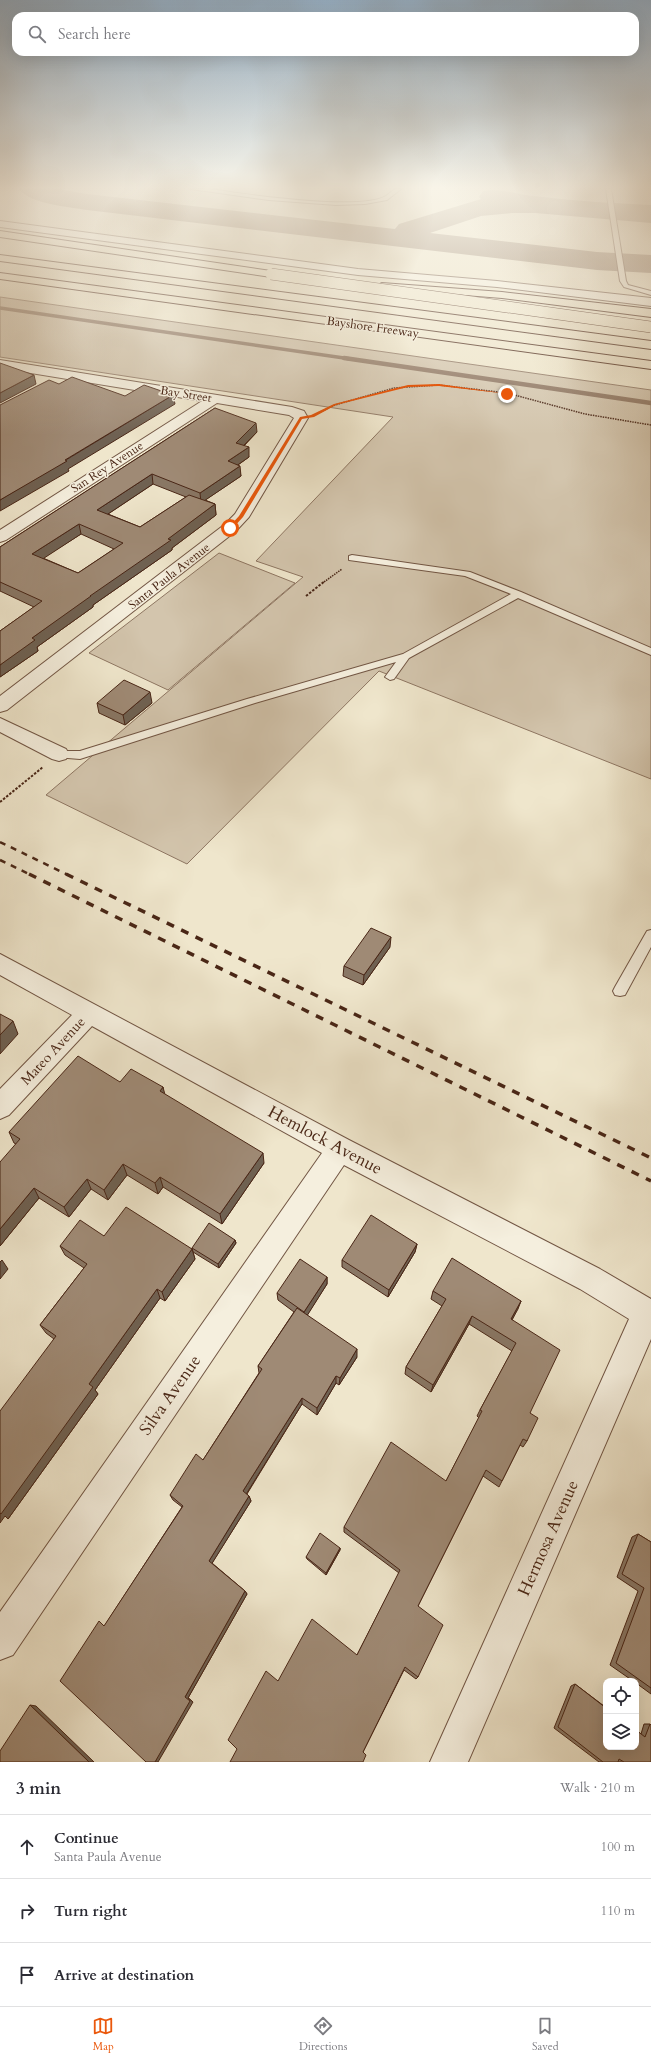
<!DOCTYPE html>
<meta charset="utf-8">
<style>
:root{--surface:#fff;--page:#f7f7f7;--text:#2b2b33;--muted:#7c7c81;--line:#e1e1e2;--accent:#ea580c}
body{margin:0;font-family:Cardo,serif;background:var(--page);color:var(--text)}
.controls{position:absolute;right:12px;bottom:12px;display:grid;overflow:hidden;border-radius:8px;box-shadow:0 4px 16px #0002}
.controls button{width:36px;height:36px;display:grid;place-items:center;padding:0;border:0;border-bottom:1px solid var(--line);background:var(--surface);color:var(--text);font:20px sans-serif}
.stop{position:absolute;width:12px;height:12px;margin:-9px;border:3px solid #ea580c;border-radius:50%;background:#fff}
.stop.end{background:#ea580c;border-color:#fff;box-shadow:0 1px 4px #0008}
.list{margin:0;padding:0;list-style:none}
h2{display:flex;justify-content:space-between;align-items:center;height:52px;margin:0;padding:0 16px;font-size:17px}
h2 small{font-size:13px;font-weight:400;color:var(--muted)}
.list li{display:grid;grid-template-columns:26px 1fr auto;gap:12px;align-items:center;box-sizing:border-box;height:64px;padding:0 16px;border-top:1px solid var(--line)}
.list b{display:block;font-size:15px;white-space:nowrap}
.list p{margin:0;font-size:13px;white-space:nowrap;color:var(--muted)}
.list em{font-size:13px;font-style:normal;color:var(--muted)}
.icon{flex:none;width:22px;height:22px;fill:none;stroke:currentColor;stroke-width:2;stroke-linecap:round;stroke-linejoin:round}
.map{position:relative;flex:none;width:651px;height:1762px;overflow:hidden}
.search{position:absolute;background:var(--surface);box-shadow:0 4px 16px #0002;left:12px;right:12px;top:12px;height:44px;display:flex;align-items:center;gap:10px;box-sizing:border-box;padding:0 14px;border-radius:12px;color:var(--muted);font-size:15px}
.sheet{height:244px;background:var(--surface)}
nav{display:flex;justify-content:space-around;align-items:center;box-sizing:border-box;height:56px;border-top:1px solid var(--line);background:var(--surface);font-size:11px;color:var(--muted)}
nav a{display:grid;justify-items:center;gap:2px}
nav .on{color:var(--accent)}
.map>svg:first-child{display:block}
.green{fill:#d3c5ad;stroke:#8e7662}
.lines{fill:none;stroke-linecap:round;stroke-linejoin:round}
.stream-far1{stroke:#8b725e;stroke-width:3.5}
.stream{stroke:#8b725e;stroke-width:4.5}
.taxiway{fill:#9c8671;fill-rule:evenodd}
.service-casing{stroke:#725644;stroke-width:2}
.minor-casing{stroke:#725644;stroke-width:2}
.tertiary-casing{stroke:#725644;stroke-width:2}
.motorway-casing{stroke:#492616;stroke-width:2}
.path-far1{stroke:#492616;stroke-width:1.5;stroke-dasharray:1.5 1;stroke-linecap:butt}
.path{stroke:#492616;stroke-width:2;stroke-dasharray:2.5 1.5;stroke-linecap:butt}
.service{fill:#f5efde;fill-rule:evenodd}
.minor{fill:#f5efde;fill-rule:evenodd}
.tertiary{fill:#f5efde;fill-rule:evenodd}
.motorway{fill:#efe6cc;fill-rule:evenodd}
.rail-far1{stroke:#492616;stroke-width:2.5;stroke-dasharray:6 6;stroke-linecap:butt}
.rail{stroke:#492616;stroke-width:3.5;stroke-dasharray:8 8;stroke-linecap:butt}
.motorway-bridge-casing{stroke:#492616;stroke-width:12;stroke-linecap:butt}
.motorway-bridge{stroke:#efe6cc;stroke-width:11}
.wall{fill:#897765;stroke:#492616;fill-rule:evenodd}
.shaded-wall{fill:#6f6152;stroke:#492616}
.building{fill:#9f8a75;stroke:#492616;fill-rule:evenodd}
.route{fill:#ea580c}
.labels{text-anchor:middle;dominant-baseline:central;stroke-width:3;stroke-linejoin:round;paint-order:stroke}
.far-street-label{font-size:12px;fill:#492616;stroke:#f5efde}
.street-label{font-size:14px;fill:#492616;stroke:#f5efde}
.near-street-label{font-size:17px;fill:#492616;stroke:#f5efde}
</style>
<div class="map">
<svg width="651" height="1762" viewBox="0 0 651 1762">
<rect width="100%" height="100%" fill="#efe6cc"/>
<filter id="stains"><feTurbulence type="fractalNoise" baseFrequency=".005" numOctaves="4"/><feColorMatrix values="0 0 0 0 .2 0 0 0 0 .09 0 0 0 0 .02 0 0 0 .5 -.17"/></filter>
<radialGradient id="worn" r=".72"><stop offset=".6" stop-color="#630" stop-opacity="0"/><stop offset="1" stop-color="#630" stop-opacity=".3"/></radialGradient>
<g class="green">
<polygon points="0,297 651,390 651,779 379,671 187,864 46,795 303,577 256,561 393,417 0,357"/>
<polygon points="219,553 295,583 168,690 89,653"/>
</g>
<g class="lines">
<polyline class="stream-far1" points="0,308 351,359"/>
<polyline class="stream" points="344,358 651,403"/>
<path class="taxiway" d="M 19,189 L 58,189 L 87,194 L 395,229 L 399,224 L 481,199 L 479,197 L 483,191 C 499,187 518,195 534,196 C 573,201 612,203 651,205 L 651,223 L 535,213 L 512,213 L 481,216 L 430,233 L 597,252 L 651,255 L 651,273 L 597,270 L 87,210 C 69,207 30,204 19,189 Z"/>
<defs>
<g id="service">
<path d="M 191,189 C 206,187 222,191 237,193 C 267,197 362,210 386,196 C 389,194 392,191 395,189 L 401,189 L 387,200 L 365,204 L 336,205 L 269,200 Z"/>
<polygon points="606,189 611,189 626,281 628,285 651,291 651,295 624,287 620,281"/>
<polygon points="352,555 470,572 521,592 651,648 651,655 518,598 409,658 394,679 390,680 385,677 396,662 255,703 80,759 55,757 54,754 55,751 80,751 247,699 403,654 511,594 465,576 349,560 349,556"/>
<polygon points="651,930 651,947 625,995 620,996 615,995 613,991 615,987 647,931"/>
</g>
<g id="minor">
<polygon points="0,360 292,407 304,411 308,418 249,517 236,531 7,710 0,712 0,696 224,525 235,514 294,418 289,415 217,403 6,540 0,542 0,530 202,401 0,368"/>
<polygon points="0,718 66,749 69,754 66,759 59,761 52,759 0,732"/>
<polygon points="0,954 349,1140 600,1269 651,1299 651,1339 468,1762 430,1762 629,1319 580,1289 344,1165 13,1655 0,1660 0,1612 322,1153 92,1026 9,1115 0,1119 0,1089 72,1015 0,975"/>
</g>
<polygon id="tertiary" points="0,221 358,269 497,281 651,298 651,306 497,287 358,275 0,227"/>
<g id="motorway">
<polygon points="0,231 271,271 277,274 271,277 0,237"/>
<polygon points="0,255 651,341 651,349 0,261"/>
<polygon points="0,273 651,361 651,369 0,279"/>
<polygon points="382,283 502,292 651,309 651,317 502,298 378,288 376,286"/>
</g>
</defs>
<use href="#service" class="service-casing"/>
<use href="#minor" class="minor-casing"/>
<use href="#tertiary" class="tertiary-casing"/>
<use href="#motorway" class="motorway-casing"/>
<g class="path-far1">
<polyline points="318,413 335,405 394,388 439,385 507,393 585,414 651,425"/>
<polyline points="324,582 342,569"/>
</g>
<g class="path">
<polyline points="306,596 325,581"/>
<polyline points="0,802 43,767"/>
</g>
<use href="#service" class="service"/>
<use href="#minor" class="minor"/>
<use href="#tertiary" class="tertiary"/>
<use href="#motorway" class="motorway"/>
<g class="rail-far1">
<polyline points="0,842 68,875"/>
<polyline points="0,860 31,875"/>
</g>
<g class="rail">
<polyline points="29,874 651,1181"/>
<polyline points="66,874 651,1158"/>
</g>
<defs>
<polyline id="motorway-bridge" points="271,274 651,327"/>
</defs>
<use href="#motorway-bridge" class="motorway-bridge-casing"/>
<use href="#motorway-bridge" class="motorway-bridge"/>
</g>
<g class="wall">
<path d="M 215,408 L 257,432 L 244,446 L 249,457 L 238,465 L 241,476 L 205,500 L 215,504 L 216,515 L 172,548 L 172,550 L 93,605 L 93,607 L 37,647 L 38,651 L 0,677 L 0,631 L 34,607 L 0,591 L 0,547 ZM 153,484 L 186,497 L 140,527 L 108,514 ZM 81,534 L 114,549 L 78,573 L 43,558 Z"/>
<polygon points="97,703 152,703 125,725 99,713"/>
<polygon points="390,947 363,985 343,976 344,966"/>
<polygon points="120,1082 163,1087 164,1094 264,1163 222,1224 163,1187 158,1194 127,1175 108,1200 91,1189 69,1217 39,1198 0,1246 16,1144 14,1143 9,1132"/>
<polygon points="104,1236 192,1249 195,1259 165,1301 160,1298 95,1390 98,1394 8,1519 5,1516 54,1339 46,1333 40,1325 84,1268 65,1255 60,1246"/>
<polygon points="235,1240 236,1243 219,1268 193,1252 192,1248"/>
<polygon points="417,1244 415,1252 388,1297 342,1267 342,1260"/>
<polygon points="327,1277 327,1284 307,1315 357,1357 339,1385 336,1383 317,1415 302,1404 247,1494 249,1496 251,1501 212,1563 245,1591 247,1594 188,1698 193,1702 105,1625 182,1507 173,1500 170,1495 203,1460 259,1373 258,1366 294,1312 278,1300 277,1293"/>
<polygon points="433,1291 521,1301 512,1320 530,1413 527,1441 523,1447 520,1445 499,1487 483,1476 418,1606 418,1677 416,1679 404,1670 363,1752 278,1681 357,1655 399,1573 344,1532 344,1527 446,1481 479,1418 477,1416 480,1410 512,1351 469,1324 431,1392 405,1374 406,1367 442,1306 431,1299"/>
<polygon points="638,1534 651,1542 651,1694 636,1683 636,1681 633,1681 610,1665 638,1591 617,1577 632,1537"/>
<polygon points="340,1548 340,1550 326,1575 307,1559 306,1557"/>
<polygon points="575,1684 641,1734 644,1724 650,1724 651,1762 599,1762 554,1728 571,1686"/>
</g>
<g class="shaded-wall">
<polygon points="34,375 36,384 0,403 0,393"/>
<polygon points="173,395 175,404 68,469 69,471 0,511 0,500"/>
<polygon points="256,423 257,432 236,453 236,443"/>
<polygon points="249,447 249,457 229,471 228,461"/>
<polygon points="240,466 241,476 201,503 200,493"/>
<polygon points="152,474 153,484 99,520 97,510"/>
<polygon points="215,504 216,515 172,548 172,550 93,605 93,607 37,647 38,651 0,677 0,665 32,638"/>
<polygon points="79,524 81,534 35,564 32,554"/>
<polygon points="150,692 152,703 125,725 123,715"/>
<polygon points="391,937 390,947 363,985 364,975"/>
<polygon points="13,1021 18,1034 0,1054 0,1035"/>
<polygon points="163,1087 166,1099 160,1091"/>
<polygon points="263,1153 264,1163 222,1224 220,1214"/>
<polygon points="123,1164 127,1175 108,1200 104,1190"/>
<polygon points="160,1177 163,1187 158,1194 155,1183"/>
<polygon points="87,1179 91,1189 69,1217 64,1207"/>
<polygon points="34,1188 39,1198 0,1246 0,1229"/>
<polygon points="235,1240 236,1243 219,1268 218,1264"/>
<polygon points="417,1244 415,1252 388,1297 389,1290"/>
<polygon points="192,1249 195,1259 165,1301 162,1292"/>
<polygon points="2,1260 8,1269 0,1279 0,1262"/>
<polygon points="327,1277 327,1284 305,1319 304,1312"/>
<polygon points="157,1289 160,1298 95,1390 98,1394 8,1519 5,1516 0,1523 0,1513 89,1384"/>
<polygon points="521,1301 518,1309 508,1327 511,1319"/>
<polygon points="472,1316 469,1324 431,1392 433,1385"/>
<polygon points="357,1349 357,1357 339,1385 340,1378"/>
<polygon points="336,1376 336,1383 317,1415 317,1408"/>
<polygon points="302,1398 302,1404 245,1496 243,1491"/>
<polygon points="249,1496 251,1501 211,1565 209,1561"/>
<polygon points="340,1548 340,1550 326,1575 326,1573"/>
<polygon points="245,1591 247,1594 188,1698 193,1702 158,1762 155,1762 185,1697"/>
<polygon points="30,1705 36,1706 94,1762 89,1762"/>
</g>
<g class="building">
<polygon points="0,363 34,375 0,393"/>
<polygon points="72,377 125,396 144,385 173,395 65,460 67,461 0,500 0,405 49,380 59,384"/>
<path d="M 215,408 L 256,423 L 236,443 L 249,447 L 228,461 L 240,466 L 200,493 L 152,474 L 97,510 L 140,527 L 189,495 L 215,504 L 168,539 L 171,540 L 90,596 L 91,596 L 32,638 L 35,640 L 0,665 L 0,631 L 42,601 L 0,582 L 0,547 ZM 79,524 L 123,543 L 78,573 L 32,554 Z"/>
<polygon points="124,680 150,692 123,715 97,703"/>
<polygon points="371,928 391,937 364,975 344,966"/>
<polygon points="0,1014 13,1021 0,1035"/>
<polygon points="78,1056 120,1082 131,1069 163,1087 160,1091 263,1153 220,1214 160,1177 155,1183 123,1164 104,1190 87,1179 64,1207 34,1188 0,1229 0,1162 20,1139 9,1132"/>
<polygon points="126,1207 192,1249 162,1292 157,1289 89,1384 93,1387 1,1514 0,1513 0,1411 56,1336 40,1325 87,1264 60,1246 80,1220 104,1236"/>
<polygon points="371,1215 417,1244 389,1290 342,1260"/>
<polygon points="209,1223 235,1240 218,1264 192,1248"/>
<polygon points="452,1258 521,1301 511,1319 560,1350 530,1413 538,1418 527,1441 523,1439 502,1481 486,1470 418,1606 443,1625 418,1677 405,1667 363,1752 366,1755 363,1762 230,1762 237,1749 228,1740 266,1671 278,1681 312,1619 357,1655 400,1570 344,1527 391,1442 446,1481 482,1411 480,1410 516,1343 472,1316 433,1385 406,1367 446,1299 433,1291"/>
<polygon points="300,1259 327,1277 304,1312 277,1293"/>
<polygon points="297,1308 357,1349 340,1378 336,1376 317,1408 302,1398 243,1491 249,1496 209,1561 245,1591 185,1697 190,1701 155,1762 146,1762 60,1681 99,1621 104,1626 183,1506 170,1495 196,1454 203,1460 262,1369 258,1366"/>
<polygon points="320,1533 340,1548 326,1573 306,1557"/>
<polygon points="638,1534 651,1542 651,1688 616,1663 644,1588 622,1574"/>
<polygon points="575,1684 606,1708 606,1747 636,1747 636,1730 645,1737 650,1724 651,1725 651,1762 624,1762 619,1759 618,1762 603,1762 558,1727"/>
<polygon points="30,1705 89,1762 0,1762 0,1751"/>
</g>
<linearGradient id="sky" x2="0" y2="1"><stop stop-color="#94aec4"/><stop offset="0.43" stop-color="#f8f4e8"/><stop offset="1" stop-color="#f8f4e8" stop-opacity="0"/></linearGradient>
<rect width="651" height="435" fill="url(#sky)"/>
<polygon class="route" points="439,384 509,394 439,386 408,387 336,405 314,417 302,419 243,517 232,529 228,528 239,516 300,417 311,415 334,404 408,385"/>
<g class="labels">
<g class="far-street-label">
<text transform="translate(373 327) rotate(8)">Bayshore Freeway</text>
<text transform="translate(186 394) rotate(9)">Bay Street</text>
<text transform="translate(107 467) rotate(-33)">San Rey Avenue</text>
<text transform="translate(169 576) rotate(-38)">Santa Paula Avenue</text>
</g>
<g class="street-label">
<text transform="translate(53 1051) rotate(-47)">Mateo Avenue</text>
</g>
<g class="near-street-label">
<text transform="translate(325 1140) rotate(28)">Hemlock Avenue</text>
<text transform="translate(170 1395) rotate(-55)">Silva Avenue</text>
<text transform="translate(548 1538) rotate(-66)">Hermosa Avenue</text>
</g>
</g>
<rect width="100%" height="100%" filter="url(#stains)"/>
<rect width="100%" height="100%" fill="url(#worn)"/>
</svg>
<div class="controls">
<button><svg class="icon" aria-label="locate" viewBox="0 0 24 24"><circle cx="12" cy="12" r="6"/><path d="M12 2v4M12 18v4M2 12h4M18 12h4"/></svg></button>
<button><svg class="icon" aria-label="layers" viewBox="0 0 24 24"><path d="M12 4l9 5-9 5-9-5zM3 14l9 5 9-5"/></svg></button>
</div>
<div class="stop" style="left:230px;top:528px"></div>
<div class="stop end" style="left:507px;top:394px"></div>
<div class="search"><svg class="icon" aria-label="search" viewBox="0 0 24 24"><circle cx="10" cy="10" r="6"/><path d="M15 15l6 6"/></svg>Search here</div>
</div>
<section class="sheet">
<h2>3 min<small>Walk · 210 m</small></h2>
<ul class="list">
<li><svg class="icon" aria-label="ahead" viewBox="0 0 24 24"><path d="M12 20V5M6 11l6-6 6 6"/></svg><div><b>Continue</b><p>Santa Paula Avenue</p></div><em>100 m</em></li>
<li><svg class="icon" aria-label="right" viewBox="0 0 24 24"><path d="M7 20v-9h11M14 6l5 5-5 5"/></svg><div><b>Turn right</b></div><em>110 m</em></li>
<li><svg class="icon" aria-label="arrive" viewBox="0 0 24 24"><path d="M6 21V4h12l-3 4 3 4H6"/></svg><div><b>Arrive at destination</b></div></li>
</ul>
</section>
<nav>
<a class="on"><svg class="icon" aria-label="map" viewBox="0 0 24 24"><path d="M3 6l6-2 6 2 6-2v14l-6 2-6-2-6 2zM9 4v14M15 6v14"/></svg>Map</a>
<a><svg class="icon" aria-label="directions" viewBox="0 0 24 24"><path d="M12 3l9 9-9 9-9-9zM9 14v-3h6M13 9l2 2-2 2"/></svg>Directions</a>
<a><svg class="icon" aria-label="saved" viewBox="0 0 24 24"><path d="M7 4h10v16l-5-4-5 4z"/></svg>Saved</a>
</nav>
